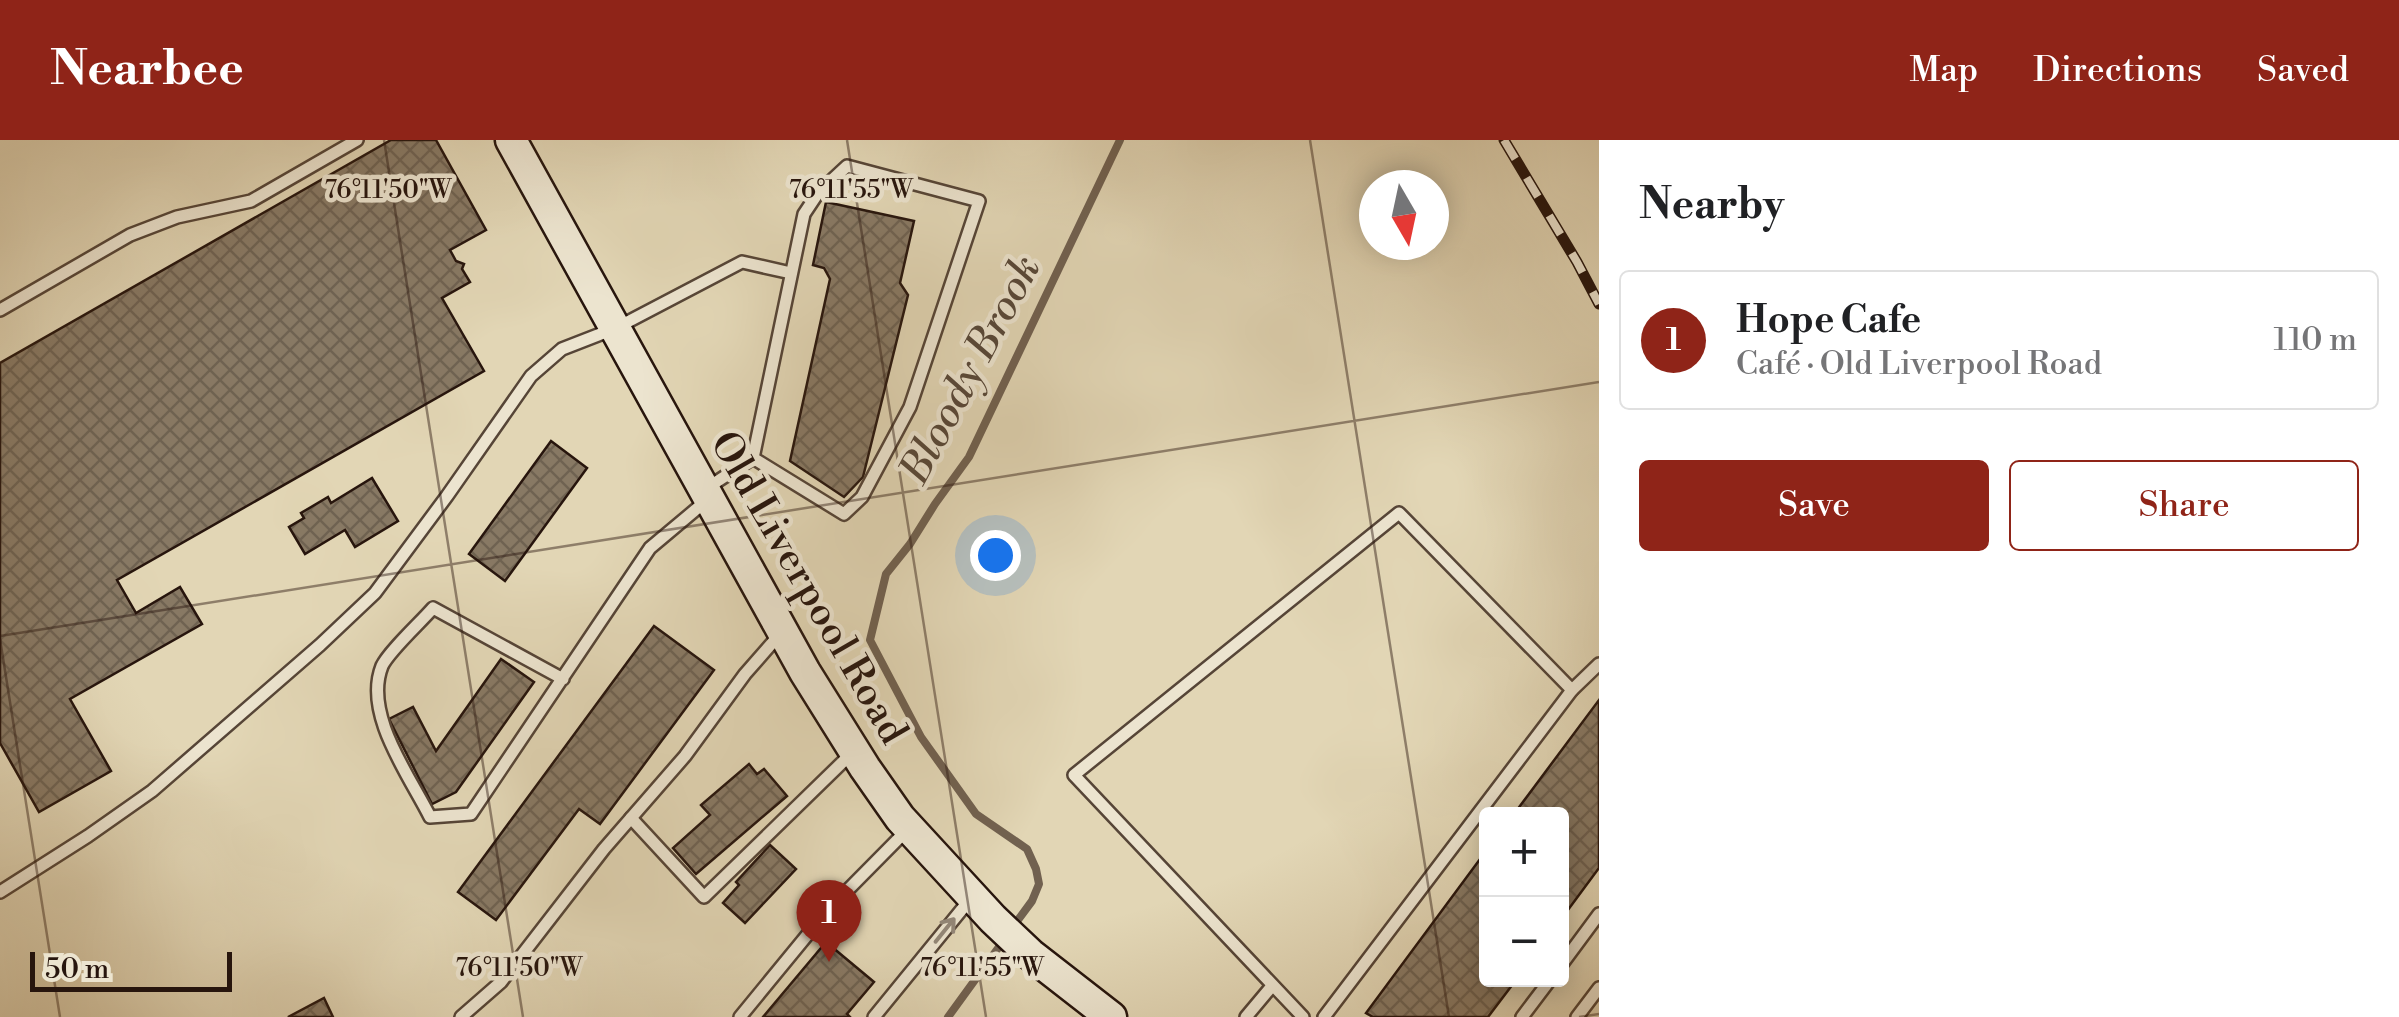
<!DOCTYPE html>
<meta charset="utf-8">
<style>
:root{--surface:#fff;--page:#f6f6f6;--text:#202124;--muted:#757577;--line:#e0e0e0;--accent:#8f2418}
body{margin:0;font-family:"Libre Bodoni",serif;background:var(--page);color:var(--text)}
.controls{position:absolute;right:30px;bottom:30px;display:grid;overflow:hidden;border-radius:10px;box-shadow:0 5px 25px #0003}
.controls button{width:90px;height:90px;display:grid;place-items:center;padding:0;border:0;border-bottom:2px solid var(--line);background:var(--surface);color:var(--text);font:50px sans-serif}
.compass{position:absolute;left:1359px;top:30px;width:90px;height:90px;border-radius:50%;background:var(--surface);box-shadow:0 5px 25px #0003;rotate:171deg}
.scale{position:absolute;left:30px;bottom:25px;width:202px;box-sizing:border-box;padding-left:10px;border:5px solid #27150d;border-top:0;font-size:28px;line-height:35px;white-space:nowrap;color:#27150d;-webkit-text-stroke:8px #ece4cf;paint-order:stroke}
.you{position:absolute;left:995px;top:415px;width:35px;height:35px;margin:-25px;border:8px solid #fff;border-radius:50%;background:#1a73e8;box-shadow:0 0 0 15px #1a73e833}
.badge{display:grid;place-items:center;width:65px;height:65px;border-radius:50%;background:var(--accent);color:#fff;font-size:32px;font-weight:700}
.pin{position:absolute;translate:-50% -82px;filter:drop-shadow(0 2px 5px #0008)}
.pin::after{content:'';position:absolute;top:52px;width:35px;height:30px;background:inherit;clip-path:polygon(0 0,100% 0,50% 100%)}
.list{margin:0;padding:0;list-style:none}
h2{display:flex;justify-content:space-between;align-items:center;height:130px;margin:0;padding:0 40px;font-size:42px}
h2 small{font-size:32px;font-weight:400;color:var(--muted)}
.list li{display:grid;grid-template-columns:65px 1fr auto;gap:30px;align-items:center;box-sizing:border-box;height:140px;margin:0 20px 20px;padding:0 20px;border:2px solid var(--line);border-radius:10px}
.list b{display:block;font-size:38px;white-space:nowrap}
.list p{margin:0;font-size:32px;white-space:nowrap;color:var(--muted)}
.list em{font-size:32px;font-style:normal;color:var(--muted)}
.actions{display:flex;gap:20px;padding:30px 40px}
.actions a{flex:1;padding:22px 0;border:2px solid var(--accent);border-radius:10px;text-align:center;font-size:35px;color:var(--accent)}
.actions .main{background:var(--accent);color:#fff}
.map{position:relative;flex:none;width:1599px;height:877px;overflow:hidden}
header{display:flex;align-items:center;gap:60px;box-sizing:border-box;height:140px;padding:0 50px;background:var(--accent);color:#fff}
header strong{font-size:48px}
nav{display:flex;gap:55px;margin-inline-start:auto;font-size:35px}
main{display:flex}
aside{flex:1;background:var(--surface)}
.map>svg:first-child{display:block}
.lines{fill:none;stroke-linecap:round;stroke-linejoin:round}
.stream{stroke:#716150;stroke-width:8}
.building{fill:url(#building-cross-hatch);stroke:#27150d;stroke-width:2.5}
.service-casing{stroke:#564537;stroke-width:16}
.secondary-casing{stroke:#27150d;stroke-width:35}
.service{stroke:#ece4cf;stroke-width:11}
.secondary{stroke:#ece4cf;stroke-width:30}
.rail-casing{stroke:#27150d;stroke-width:11}
.rail{stroke:#ece4cf;stroke-width:8;stroke-dasharray:22;stroke-linecap:butt}
.oneway{stroke:#938778}
.ticks{fill:none;stroke:#27150d;stroke-width:2.5;stroke-opacity:0.45}
.labels{text-anchor:middle;dominant-baseline:central;stroke-width:9;stroke-linejoin:round;paint-order:stroke}
.street-label{font-size:40px;fill:#27150d;stroke:#ece4cf}
.water-label{font-size:42px;font-style:italic;fill:#584839;stroke:#ece4cf}
.ticks-label{font-size:25px;text-anchor:middle;fill:#27150d;stroke:#ece4cf;stroke-width:9;stroke-linejoin:round;paint-order:stroke}
</style>
<header>
<strong>Nearbee</strong>
<nav><a>Map</a><a>Directions</a><a>Saved</a></nav>
</header>
<main>
<div class="map">
<svg width="1599" height="877" viewBox="0 0 1599 877">
<defs>
<pattern id="building-cross-hatch" width="8" height="8" patternUnits="userSpaceOnUse" patternTransform="scale(2.5)"><rect width="8" height="8" fill="#887964"/><path d="M0 0l8 8M0 8l8-8" fill="none" stroke="#6f6251"/></pattern>
</defs>
<rect width="100%" height="100%" fill="#e2d6b5"/>
<filter id="stains"><feTurbulence type="fractalNoise" baseFrequency=".002" numOctaves="4"/><feColorMatrix values="0 0 0 0 .2 0 0 0 0 .09 0 0 0 0 .02 0 0 0 .5 -.17"/></filter>
<radialGradient id="worn" r=".72"><stop offset=".6" stop-color="#630" stop-opacity="0"/><stop offset="1" stop-color="#630" stop-opacity=".3"/></radialGradient>
<g class="lines">
<g class="stream">
<polyline points="1012,788 1032,761 1039,744 1036,729 1027,709 976,674 921,597 870,500 886,434 910,404 935,364 969,317 1120,0"/>
<polyline points="948,877 1004,800"/>
</g>
</g>
<g class="building">
<polygon points="391,0 436,0 486,90 450,110 456,121 464,124 462,129 470,142 442,158 484,231 117,440 136,473 180,447 202,484 70,559 111,631 39,672 0,603 0,223"/>
<polygon points="826,62 914,81 900,143 908,155 863,337 844,357 790,321 830,139 824,128 813,125"/>
<polygon points="551,301 587,328 505,441 469,414"/>
<polygon points="372,338 398,381 355,407 345,390 305,414 289,387 304,378 301,373 328,357 331,363"/>
<polygon points="654,486 714,530 600,684 579,669 496,780 458,752"/>
<polygon points="501,519 534,542 456,652 432,664 389,579 413,567 436,611"/>
<polygon points="1599,560 1599,728 1562,778 1562,674 1514,674"/>
<polygon points="749,624 757,634 764,629 787,656 696,734 673,708 710,675 701,665"/>
<polygon points="770,705 796,729 745,783 723,763 739,745 736,742"/>
<polygon points="1486,711 1486,840 1516,840 1488,877 1373,877 1366,873"/>
<polygon points="826,802 874,842 847,874 850,877 763,877"/>
<polygon points="324,858 333,877 288,877"/>
</g>
<g class="lines">
<defs>
<g id="service">
<polyline points="0,170 130,95 177,77 251,61 357,0"/>
<polyline points="704,350 753,318 804,74 818,53 847,26 979,61 910,267 862,357 844,374 753,318"/>
<path d="M 563,539 L 433,468 C 421,482 389,511 382,526 C 363,574 409,635 430,677 L 471,674 L 650,408 L 706,361"/>
<polyline points="1572,550 1599,524"/>
<polyline points="631,678 704,757 854,611"/>
<polyline points="0,752 88,696 152,651 320,505 375,453 447,356 531,236 562,209 616,188 742,122 791,133"/>
<polyline points="1562,824 1599,774"/>
<polyline points="461,877 501,842 604,709 685,616 745,534 780,494"/>
<polyline points="740,877 827,771 909,688"/>
<polyline points="874,877 972,757"/>
<polyline points="1246,877 1272,846"/>
<polyline points="1303,877 1074,635 1399,373 1572,550 1324,877"/>
<polyline points="1522,877 1550,840"/>
<polyline points="1577,877 1599,848"/>
</g>
<polyline id="secondary" points="511,0 805,532 865,628 900,678 993,779 1030,814 1111,877"/>
</defs>
<use href="#service" class="service-casing"/>
<use href="#secondary" class="secondary-casing"/>
<use href="#service" class="service"/>
<use href="#secondary" class="secondary"/>
<defs>
<polyline id="rail" points="1504,0 1577,122 1599,164"/>
</defs>
<use href="#rail" class="rail-casing"/>
<use href="#rail" class="rail"/>
</g>
<defs><path id="oneway-shaft" d="M-6 0H5M1.5-3L5.5 0L1.5 3" fill="none" stroke-width="1.6" stroke-linecap="round" stroke-linejoin="round" transform="scale(2.5)"/></defs>
<use class="oneway" href="#oneway-shaft" transform="translate(945 790) rotate(-51)"/>
<path class="ticks" d="M 384,0 L 523,877M 847,0 L 986,877M 1310,0 L 1449,877M 0,496 L 1599,242M 0,499 L 60,877M 1579,877 L 1599,874"/>
<g class="labels">
<g class="street-label">
<text transform="translate(808 448) rotate(60)">Old Liverpool Road</text>
</g>
<g class="water-label">
<text transform="translate(971 230) rotate(-62)">Bloody Brook</text>
</g>
</g>
<g class="ticks-label">
<text x="388" y="58">76°11'50"W</text>
<text x="851" y="58">76°11'55"W</text>
<text x="519" y="836">76°11'50"W</text>
<text x="982" y="836">76°11'55"W</text>
</g>
<rect width="100%" height="100%" filter="url(#stains)"/>
<rect width="100%" height="100%" fill="url(#worn)"/>
</svg>
<div class="controls">
<button>+</button>
<button>−</button>
</div>
<svg class="compass" viewBox="-18 -18 36 36"><path d="M0-13l5 13h-10z" fill="#e53935"/><path d="M0 13l5-13h-10z" fill="#757577"/></svg>
<div class="scale">50 m</div>
<div class="you"></div>
<div class="pin badge" style="left:829px;top:822px">1</div>
</div>
<aside>
<h2>Nearby<small></small></h2>
<ul class="list">
<li><span class="badge">1</span><div><b>Hope Cafe</b><p>Café · Old Liverpool Road</p></div><em>110 m</em></li>
</ul>
<div class="actions"><a class="main">Save</a><a>Share</a></div>
</aside>
</main>
